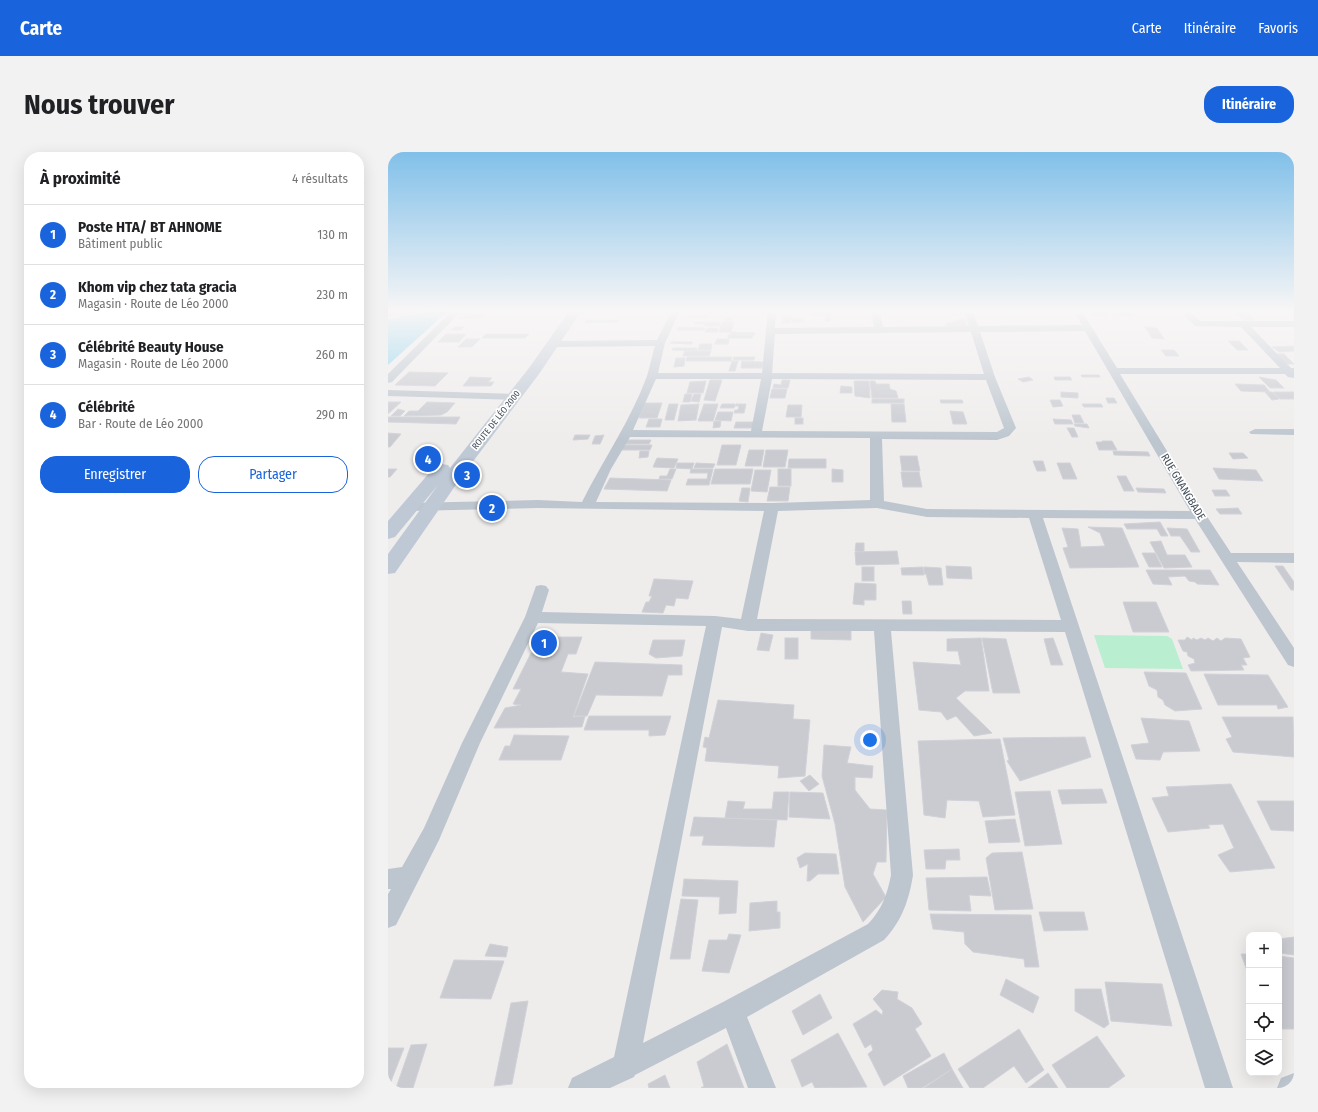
<!DOCTYPE html>
<html lang="fr">
<meta charset="utf-8">
<style>
:root{--surface:#fff;--page:#f2f2f2;--text:#202124;--muted:#757577;--line:#e0e0e0;--accent:#1964dd}
body{margin:0;font-family:"Fira Sans Condensed",sans-serif;background:var(--page);color:var(--text)}
.controls{position:absolute;right:12px;bottom:12px;display:grid;overflow:hidden;border-radius:8px;box-shadow:0 4px 16px #0002}
.controls button{width:36px;height:36px;display:grid;place-items:center;padding:0;border:0;border-bottom:1px solid var(--line);background:var(--surface);color:var(--text);font:20px sans-serif}
.you{position:absolute;left:482px;top:588px;width:14px;height:14px;margin:-10px;border:3px solid #fff;border-radius:50%;background:#1a73e8;box-shadow:0 0 0 6px #1a73e833}
.badge{display:grid;place-items:center;width:26px;height:26px;border-radius:50%;background:var(--accent);color:#fff;font-size:13px;font-weight:700}
.pin{position:absolute;translate:-50% -50%;border:2px solid #fff;box-shadow:0 1px 4px #0006}
.list{margin:0;padding:0;list-style:none}
h2{display:flex;justify-content:space-between;align-items:center;height:52px;margin:0;padding:0 16px;font-size:17px}
h2 small{font-size:13px;font-weight:400;color:var(--muted)}
.list li{display:grid;grid-template-columns:26px 1fr auto;gap:12px;align-items:center;box-sizing:border-box;height:60px;padding:0 16px;border-top:1px solid var(--line)}
.list b{display:block;font-size:15px;white-space:nowrap}
.list p{margin:0;font-size:13px;white-space:nowrap;color:var(--muted)}
.list em{font-size:13px;font-style:normal;color:var(--muted)}
.actions{display:flex;gap:8px;padding:12px 16px}
.actions a{flex:1;padding:9px 0;border:1px solid var(--accent);border-radius:16px;text-align:center;font-size:14px;color:var(--accent)}
.actions .main{background:var(--accent);color:#fff}
.icon{flex:none;width:22px;height:22px;fill:none;stroke:currentColor;stroke-width:2;stroke-linecap:round;stroke-linejoin:round}
.map{position:relative;flex:none;width:906px;height:936px;overflow:hidden;border-radius:16px}
header{display:flex;align-items:center;gap:24px;box-sizing:border-box;height:56px;padding:0 20px;background:var(--accent);color:#fff}
header strong{font-size:19px}
nav{display:flex;gap:22px;margin-inline-start:auto;font-size:14px}
.intro{display:flex;align-items:center;justify-content:space-between;box-sizing:border-box;height:96px;padding:0 24px}
h1{margin:0;font-size:28px}
.button{padding:10px 18px;border-radius:16px;background:var(--accent);color:#fff;font-size:14px;font-weight:700}
main{display:flex;gap:24px;padding:0 24px}
aside{flex:1;background:var(--surface);border-radius:16px;box-shadow:0 4px 16px #0002}
.map>svg:first-child{display:block}
.green{fill:#baeed1}
.water{fill:#86d1eb}
.building{fill:#c9cbd1;stroke:#d0d2d8}
.lines{fill:none;stroke-linecap:round;stroke-linejoin:round}
.street{fill:#bdc6cf;fill-rule:evenodd}
.secondary{fill:#bfc9d6;fill-rule:evenodd}
.labels{text-anchor:middle;dominant-baseline:central;stroke-width:3.5;stroke-linejoin:round;paint-order:stroke}
.far-street-label{font-size:9px;fill:#454f5a;stroke:#fff}
.street-label{font-size:11px;fill:#454f5a;stroke:#fff}
</style>
<header>
<strong>Carte</strong>
<nav><a>Carte</a><a>Itinéraire</a><a>Favoris</a></nav>
</header>
<div class="intro"><h1>Nous trouver</h1><a class="button">Itinéraire</a></div>
<main>
<aside>
<h2>À proximité<small>4 résultats</small></h2>
<ul class="list">
<li><span class="badge">1</span><div><b>Poste HTA/ BT AHNOME</b><p>Bâtiment public</p></div><em>130 m</em></li>
<li><span class="badge">2</span><div><b>Khom vip chez tata gracia</b><p>Magasin · Route de Léo 2000</p></div><em>230 m</em></li>
<li><span class="badge">3</span><div><b>Célébrité Beauty House</b><p>Magasin · Route de Léo 2000</p></div><em>260 m</em></li>
<li><span class="badge">4</span><div><b>Célébrité</b><p>Bar · Route de Léo 2000</p></div><em>290 m</em></li>
</ul>
<div class="actions"><a class="main">Enregistrer</a><a>Partager</a></div>
</aside>
<div class="map">
<svg width="906" height="936" viewBox="0 0 906 936">
<rect width="100%" height="100%" fill="#efecec"/>
<polygon class="green" points="706,483 779,484 784,487 795,517 717,516"/>
<polygon class="water" points="52,158 61,158 0,213 0,167"/>
<g class="building">
<polygon points="431,158 436,158 437,163 423,163 422,159"/>
<polygon points="845,158 856,158 867,168 855,168"/>
<polygon points="438,160 443,161 442,169 437,169"/>
<polygon points="727,160 744,160 747,164 727,164 725,162 728,161"/>
<polygon points="704,161 717,161 718,163 706,164"/>
<polygon points="76,162 98,162 94,166 71,167 80,163 75,163"/>
<polygon points="301,164 321,164 320,166 300,166"/>
<polygon points="338,165 345,165 343,169 336,169"/>
<polygon points="395,165 403,165 402,171 394,171"/>
<rect x="404" y="166" width="11" height="4"/>
<polygon points="576,166 579,173 575,174 558,174 557,172"/>
<polygon points="198,168 231,168 230,170 197,171"/>
<polygon points="307,170 332,170 331,174 317,174 317,172 306,172"/>
<polygon points="334,170 346,170 343,180 331,180"/>
<polygon points="67,175 76,175 73,178 63,178"/>
<polygon points="291,175 317,176 316,178 289,178"/>
<polygon points="757,175 769,176 776,187 764,186"/>
<polygon points="319,176 330,176 329,180 317,180"/>
<polygon points="343,180 367,181 366,183 343,183"/>
<polygon points="58,182 78,182 71,190 50,190"/>
<polygon points="98,182 141,182 137,186 94,186"/>
<polygon points="340,183 365,183 364,186 340,186"/>
<polygon points="78,187 92,187 84,195 70,195"/>
<polygon points="329,187 341,187 340,192 327,192"/>
<polygon points="840,189 851,189 860,198 849,198"/>
<polygon points="283,190 304,190 304,192 282,191"/>
<polygon points="312,192 324,192 323,198 310,198"/>
<polygon points="906,194 906,199 891,200 884,195"/>
<polygon points="285,196 309,196 308,199 284,198"/>
<polygon points="773,198 786,198 791,204 778,204"/>
<polygon points="297,199 323,199 321,204 295,204"/>
<polygon points="889,202 896,202 906,212 899,212"/>
<polygon points="299,205 344,205 343,209 298,209"/>
<polygon points="346,205 367,205 366,208 345,208"/>
<polygon points="288,206 297,206 296,214 286,215"/>
<polygon points="344,209 350,209 347,219 341,219"/>
<polygon points="354,209 375,210 374,216 353,216"/>
<polygon points="21,220 60,221 47,234 7,233"/>
<polygon points="693,223 711,223 712,225 694,225"/>
<polygon points="82,225 104,226 100,230 106,230 103,234 75,234"/>
<polygon points="641,225 645,228 635,230 630,227"/>
<polygon points="666,225 682,225 684,228 667,228"/>
<polygon points="871,225 888,228 896,236 882,236"/>
<polygon points="322,228 334,228 327,249 316,248"/>
<polygon points="394,228 402,228 400,236 385,236 386,232 393,233"/>
<polygon points="318,229 315,241 299,241 302,230"/>
<polygon points="466,229 481,229 482,246 467,244"/>
<polygon points="482,229 487,229 488,232 501,232 502,237 508,239 510,246 484,246"/>
<polygon points="847,232 876,233 882,240 853,239"/>
<polygon points="453,234 464,235 464,241 452,241"/>
<polygon points="384,237 399,237 397,246 382,246"/>
<polygon points="673,240 690,241 690,246 673,245"/>
<polygon points="877,240 884,240 891,247 884,248"/>
<polygon points="885,240 906,240 906,247 892,247"/>
<polygon points="297,242 304,242 302,250 295,250"/>
<polygon points="306,242 313,242 311,250 303,249"/>
<polygon points="718,246 726,246 729,251 720,251"/>
<rect x="484" y="247" width="32" height="4"/>
<polygon points="552,248 574,248 575,251 553,251"/>
<polygon points="662,248 672,248 675,254 665,255"/>
<polygon points="0,250 13,250 0,262"/>
<polygon points="39,250 67,251 59,260 53,263 16,264 21,259 30,259"/>
<polygon points="256,251 274,251 269,266 251,266"/>
<polygon points="281,252 290,252 286,268 277,268"/>
<polygon points="311,252 308,268 290,269 293,253"/>
<polygon points="316,252 330,252 325,269 310,269"/>
<polygon points="334,252 347,252 346,256 332,256"/>
<polygon points="348,252 358,252 356,261 346,261 347,258 350,258 351,254 347,254"/>
<polygon points="503,252 516,252 518,270 504,270"/>
<polygon points="694,252 713,252 715,255 696,255"/>
<polygon points="400,253 414,253 413,265 398,265"/>
<polygon points="10,257 17,259 12,264 3,264"/>
<polygon points="562,259 575,260 579,272 565,272"/>
<polygon points="330,260 345,260 343,269 327,268"/>
<polygon points="684,263 692,263 696,271 687,271"/>
<polygon points="0,265 72,265 68,272 0,270"/>
<rect x="407" y="266" width="8" height="6"/>
<polygon points="261,267 274,267 272,275 258,275"/>
<polygon points="665,267 683,268 685,272 667,272"/>
<polygon points="326,269 333,269 332,275 325,276"/>
<polygon points="348,270 367,270 366,276 346,276"/>
<polygon points="686,272 699,272 701,276 687,274"/>
<polygon points="679,276 686,276 690,285 684,285"/>
<polygon points="0,281 13,282 2,295 0,295"/>
<polygon points="187,283 202,283 200,287 185,288"/>
<polygon points="216,283 212,292 204,292 207,284"/>
<polygon points="238,288 263,288 261,292 237,292"/>
<polygon points="714,289 724,289 729,298 711,298 708,290 714,290"/>
<polygon points="236,293 264,293 262,298 234,298"/>
<polygon points="334,293 353,293 348,313 329,313"/>
<polygon points="361,298 376,298 373,314 357,314"/>
<polygon points="378,298 400,298 397,315 375,315"/>
<polygon points="252,299 261,299 260,305 251,306"/>
<polygon points="725,299 760,300 762,304 726,303"/>
<polygon points="841,301 855,301 860,306 845,307"/>
<polygon points="512,304 529,304 532,319 514,319"/>
<polygon points="269,306 290,307 286,316 265,315"/>
<polygon points="401,307 438,307 438,316 400,316"/>
<polygon points="645,309 655,309 658,319 649,319"/>
<polygon points="289,311 306,311 304,317 288,316"/>
<polygon points="308,311 327,312 325,316 306,316"/>
<polygon points="669,311 682,311 689,327 675,327"/>
<polygon points="825,316 868,318 875,329 831,327"/>
<polygon points="0,317 9,317 2,325 0,325"/>
<polygon points="282,317 288,317 284,327 271,327 272,324 279,324"/>
<polygon points="303,317 325,317 321,333 298,333 300,327 319,327 320,321 302,321"/>
<polygon points="327,317 365,317 362,332 323,332"/>
<rect x="390" y="317" width="13" height="17"/>
<polygon points="444,317 455,318 455,330 444,330"/>
<polygon points="367,318 383,318 379,340 363,339"/>
<polygon points="513,320 531,320 534,335 515,335"/>
<polygon points="729,324 738,324 746,339 736,339"/>
<polygon points="222,326 283,328 279,339 216,337"/>
<polygon points="382,335 402,335 400,349 379,349"/>
<polygon points="354,336 362,336 360,350 351,349"/>
<polygon points="748,336 776,337 778,341 750,340"/>
<polygon points="824,338 838,338 842,344 827,344"/>
<polygon points="850,356 854,362 832,362 828,357"/>
<polygon points="772,370 780,384 773,384 769,377 739,377 736,372"/>
<polygon points="700,375 734,376 751,415 682,416 675,396 680,395 674,376 690,377 693,395 717,394 712,381"/>
<polygon points="779,376 799,377 812,400 803,400 792,384 783,384"/>
<polygon points="773,389 779,403 797,403 804,415 776,416 762,390"/>
<polygon points="468,391 476,391 476,400 467,399"/>
<polygon points="509,399 511,412 468,413 467,400"/>
<polygon points="754,401 767,401 774,415 761,415"/>
<polygon points="558,414 583,415 584,427 559,426"/>
<polygon points="887,414 895,414 906,430 906,438 903,438"/>
<rect x="474" y="415" width="12" height="14"/>
<polygon points="535,415 536,423 514,423 513,416"/>
<polygon points="536,415 553,416 555,433 541,433 538,422 536,422"/>
<polygon points="758,418 822,418 831,433 809,432 807,430 801,429 797,424 780,425 784,433 765,432"/>
<polygon points="266,427 268,427 305,429 300,447 288,446 286,454 278,453 275,461 254,460 258,450 261,450 264,444 261,444"/>
<polygon points="467,431 488,432 488,448 476,448 476,453 465,452"/>
<polygon points="514,449 523,449 524,462 515,462"/>
<polygon points="735,450 768,450 781,480 745,480"/>
<polygon points="423,478 463,478 463,488 423,487"/>
<polygon points="373,481 385,483 381,499 369,498"/>
<polygon points="168,485 194,485 188,502 180,502 173,520 200,522 185,565 197,564 194,575 106,576 117,556 133,553 125,552 133,537 125,537 143,501 159,503 164,495 154,500 149,493 160,488 165,492"/>
<polygon points="799,485 804,488 805,486 809,488 813,486 817,488 820,486 825,489 829,486 833,489 837,486 853,487 862,505 855,506 859,513 853,513 856,518 803,519 800,513 807,511 806,507 800,504 799,500 795,499 790,488 797,488"/>
<rect x="397" y="486" width="13" height="21"/>
<polygon points="593,486 601,539 577,539 568,546 604,581 586,584 568,564 559,568 553,560 531,558 525,510 573,513 570,499 559,499 559,487"/>
<polygon points="594,486 618,487 632,541 605,541"/>
<polygon points="665,486 675,513 663,513 656,487"/>
<polygon points="265,488 297,488 294,504 268,506 261,502"/>
<polygon points="207,510 294,513 294,523 280,523 274,544 208,543 199,564 186,564"/>
<polygon points="756,520 798,521 814,557 787,559 777,553 775,548 770,545 769,538 761,534"/>
<polygon points="816,522 880,523 900,555 890,557 889,553 830,553"/>
<polygon points="330,548 406,553 405,567 422,568 417,624 390,626 391,614 317,609 319,596 315,595 317,585 321,586"/>
<polygon points="201,564 283,564 277,583 261,584 261,578 196,578"/>
<polygon points="834,565 905,565 906,605 845,600 838,587 844,585"/>
<polygon points="753,566 801,569 812,599 775,600 772,608 748,607 743,593 761,591"/>
<polygon points="126,583 181,584 173,608 111,608 117,594 122,594"/>
<polygon points="697,585 703,605 632,629 619,609 621,608 615,586"/>
<polygon points="612,587 627,663 595,665 591,649 559,648 557,666 536,663 530,589"/>
<polygon points="436,593 463,595 459,611 485,614 484,626 467,625 467,638 482,657 499,658 498,710 489,710 485,722 498,745 475,770 457,735 447,672 434,624"/>
<polygon points="422,623 431,632 421,639 412,629"/>
<polygon points="843,632 887,716 842,720 830,703 846,696 835,672 820,673 822,676 780,680 764,646 781,644 778,635"/>
<polygon points="714,637 719,651 674,652 670,638"/>
<polygon points="662,639 674,692 637,694 627,640"/>
<polygon points="386,640 401,640 399,668 337,666 340,649 357,650 355,657 384,657"/>
<polygon points="402,640 435,641 442,667 401,665"/>
<polygon points="869,649 906,649 906,679 883,678"/>
<polygon points="306,665 389,668 386,695 314,693 316,684 302,684"/>
<polygon points="627,667 632,690 601,691 597,669"/>
<polygon points="571,697 572,708 558,708 557,717 538,717 536,698"/>
<polygon points="634,700 645,757 607,758 598,706 604,701"/>
<polygon points="417,701 448,702 451,722 430,722 422,729 419,729 420,712 412,716 409,706"/>
<polygon points="599,725 603,744 581,743 583,759 541,758 538,726"/>
<polygon points="296,727 350,729 348,761 331,762 332,745 294,744"/>
<polygon points="293,747 310,748 302,807 282,807"/>
<polygon points="389,749 389,760 392,760 392,776 361,779 362,751"/>
<polygon points="651,760 696,760 700,778 656,779"/>
<polygon points="542,762 643,763 651,815 637,815 636,807 585,800 577,792 576,780 545,777"/>
<polygon points="341,782 353,783 341,821 314,819 321,788 339,788"/>
<polygon points="906,785 906,803 891,801 891,787"/>
<polygon points="102,792 120,795 118,805 97,804"/>
<polygon points="853,802 861,802 861,824"/>
<polygon points="891,804 906,806 906,877 891,877"/>
<polygon points="66,808 116,809 103,847 52,846"/>
<polygon points="618,827 651,845 645,861 612,843"/>
<polygon points="717,830 774,832 784,874 723,869"/>
<polygon points="687,837 713,837 721,872 716,876 687,859"/>
<polygon points="494,838 510,840 509,847 524,856 534,872 527,877 543,904 496,934 480,902 485,898 483,892 477,896 465,872 488,858 494,863 495,859 485,847"/>
<polygon points="432,842 444,866 415,883 404,859"/>
<polygon points="140,849 124,932 106,934 123,851"/>
<polygon points="631,877 656,918 638,931 626,914 595,936 582,936 570,917"/>
<polygon points="450,881 479,935 427,936 424,930 414,935 403,908"/>
<polygon points="709,884 737,924 720,936 679,936 664,913"/>
<polygon points="39,892 25,936 8,936 23,893"/>
<polygon points="339,892 356,936 313,936 316,934 309,910"/>
<polygon points="0,896 16,896 2,932 0,932"/>
<polygon points="556,901 564,917 534,936 520,936 515,924"/>
<polygon points="564,917 575,936 536,936"/>
<polygon points="660,921 670,936 640,936"/>
<polygon points="277,923 282,936 261,936 260,932"/>
</g>
<g class="lines">
<g class="street">
<polygon points="7,158 29,158 25,161 0,165 0,159"/>
<polygon points="65,158 74,158 4,230 0,231 0,222"/>
<path d="M 284,158 L 292,158 L 277,191 L 270,221 L 374,221 L 380,158 L 388,158 L 387,176 L 486,175 L 483,158 L 491,158 L 495,175 L 581,174 L 576,158 L 584,158 L 590,174 L 694,173 L 685,158 L 693,158 L 729,216 L 892,216 L 853,175 L 807,174 L 791,158 L 800,158 L 812,169 L 906,169 L 906,175 L 863,175 L 903,216 L 906,216 L 906,226 L 900,225 L 897,222 L 732,222 L 818,363 L 843,401 L 906,401 L 906,411 L 849,410 L 906,496 L 906,515 L 900,513 L 807,367 L 655,366 L 845,936 L 817,936 L 677,480 L 503,479 L 525,723 C 521,748 514,769 496,788 L 359,865 L 388,936 L 360,936 L 338,876 L 247,923 L 246,925 L 222,936 L 180,936 L 184,926 L 226,905 L 318,474 L 150,471 L 92,591 L 51,688 L 8,773 L 0,776 L 0,742 L 3,737 L 0,737 L 0,717 L 14,715 L 36,676 L 74,591 L 137,465 L 148,434 L 153,433 L 158,434 L 161,438 L 154,460 L 327,464 L 353,467 L 376,359 L 150,356 L 21,359 L 16,358 L 14,355 L 16,352 L 21,351 L 150,348 L 194,350 C 215,308 243,268 259,224 C 262,214 264,204 267,194 L 165,195 L 160,192 L 165,189 L 269,188 ZM 697,179 L 802,359 L 539,357 L 496,349 L 494,287 L 609,288 L 621,284 L 628,276 L 607,225 L 592,180 ZM 583,180 L 596,222 L 384,221 L 387,182 ZM 268,227 L 373,227 L 363,279 L 245,278 ZM 384,227 L 598,228 L 616,276 L 609,280 L 374,279 ZM 242,285 L 482,286 L 482,348 L 384,351 L 208,350 L 223,317 ZM 489,356 L 539,365 L 641,366 L 673,468 L 369,467 L 390,359 ZM 334,475 L 360,479 L 486,479 L 503,723 C 499,743 494,757 480,772 L 335,850 L 255,891 Z"/>
<polygon points="0,238 126,242 131,245 126,248 0,244"/>
<polygon points="867,277 906,277 906,283 863,282 861,280"/>
<polygon points="906,921 906,936 889,936 893,926"/>
</g>
<polygon class="secondary" points="182,158 194,158 151,222 74,324 7,421 0,422 0,402 50,333 7,385 0,387 0,369 48,313 54,312 60,313 62,316 141,216"/>
</g>
<linearGradient id="sky" x2="0" y2="1"><stop stop-color="#81c0e9"/><stop offset="0.55" stop-color="#f8f6f6"/><stop offset="1" stop-color="#f8f6f6" stop-opacity="0"/></linearGradient>
<rect width="906" height="289" fill="url(#sky)"/>
<g class="labels">
<g class="far-street-label">
<text transform="translate(108 268) rotate(-52)">ROUTE DE LÉO 2000</text>
</g>
<g class="street-label">
<text transform="translate(795 335) rotate(59)">RUE GNANGBADE</text>
</g>
</g>
</svg>
<div class="controls">
<button>+</button>
<button>−</button>
<button><svg class="icon" aria-label="locate" viewBox="0 0 24 24"><circle cx="12" cy="12" r="6"/><path d="M12 2v4M12 18v4M2 12h4M18 12h4"/></svg></button>
<button><svg class="icon" aria-label="layers" viewBox="0 0 24 24"><path d="M12 4l9 5-9 5-9-5zM3 14l9 5 9-5"/></svg></button>
</div>
<div class="you"></div>
<div class="pin badge" style="left:156px;top:491px">1</div>
<div class="pin badge" style="left:104px;top:356px">2</div>
<div class="pin badge" style="left:79px;top:323px">3</div>
<div class="pin badge" style="left:40px;top:307px">4</div>
</div>
</main>
